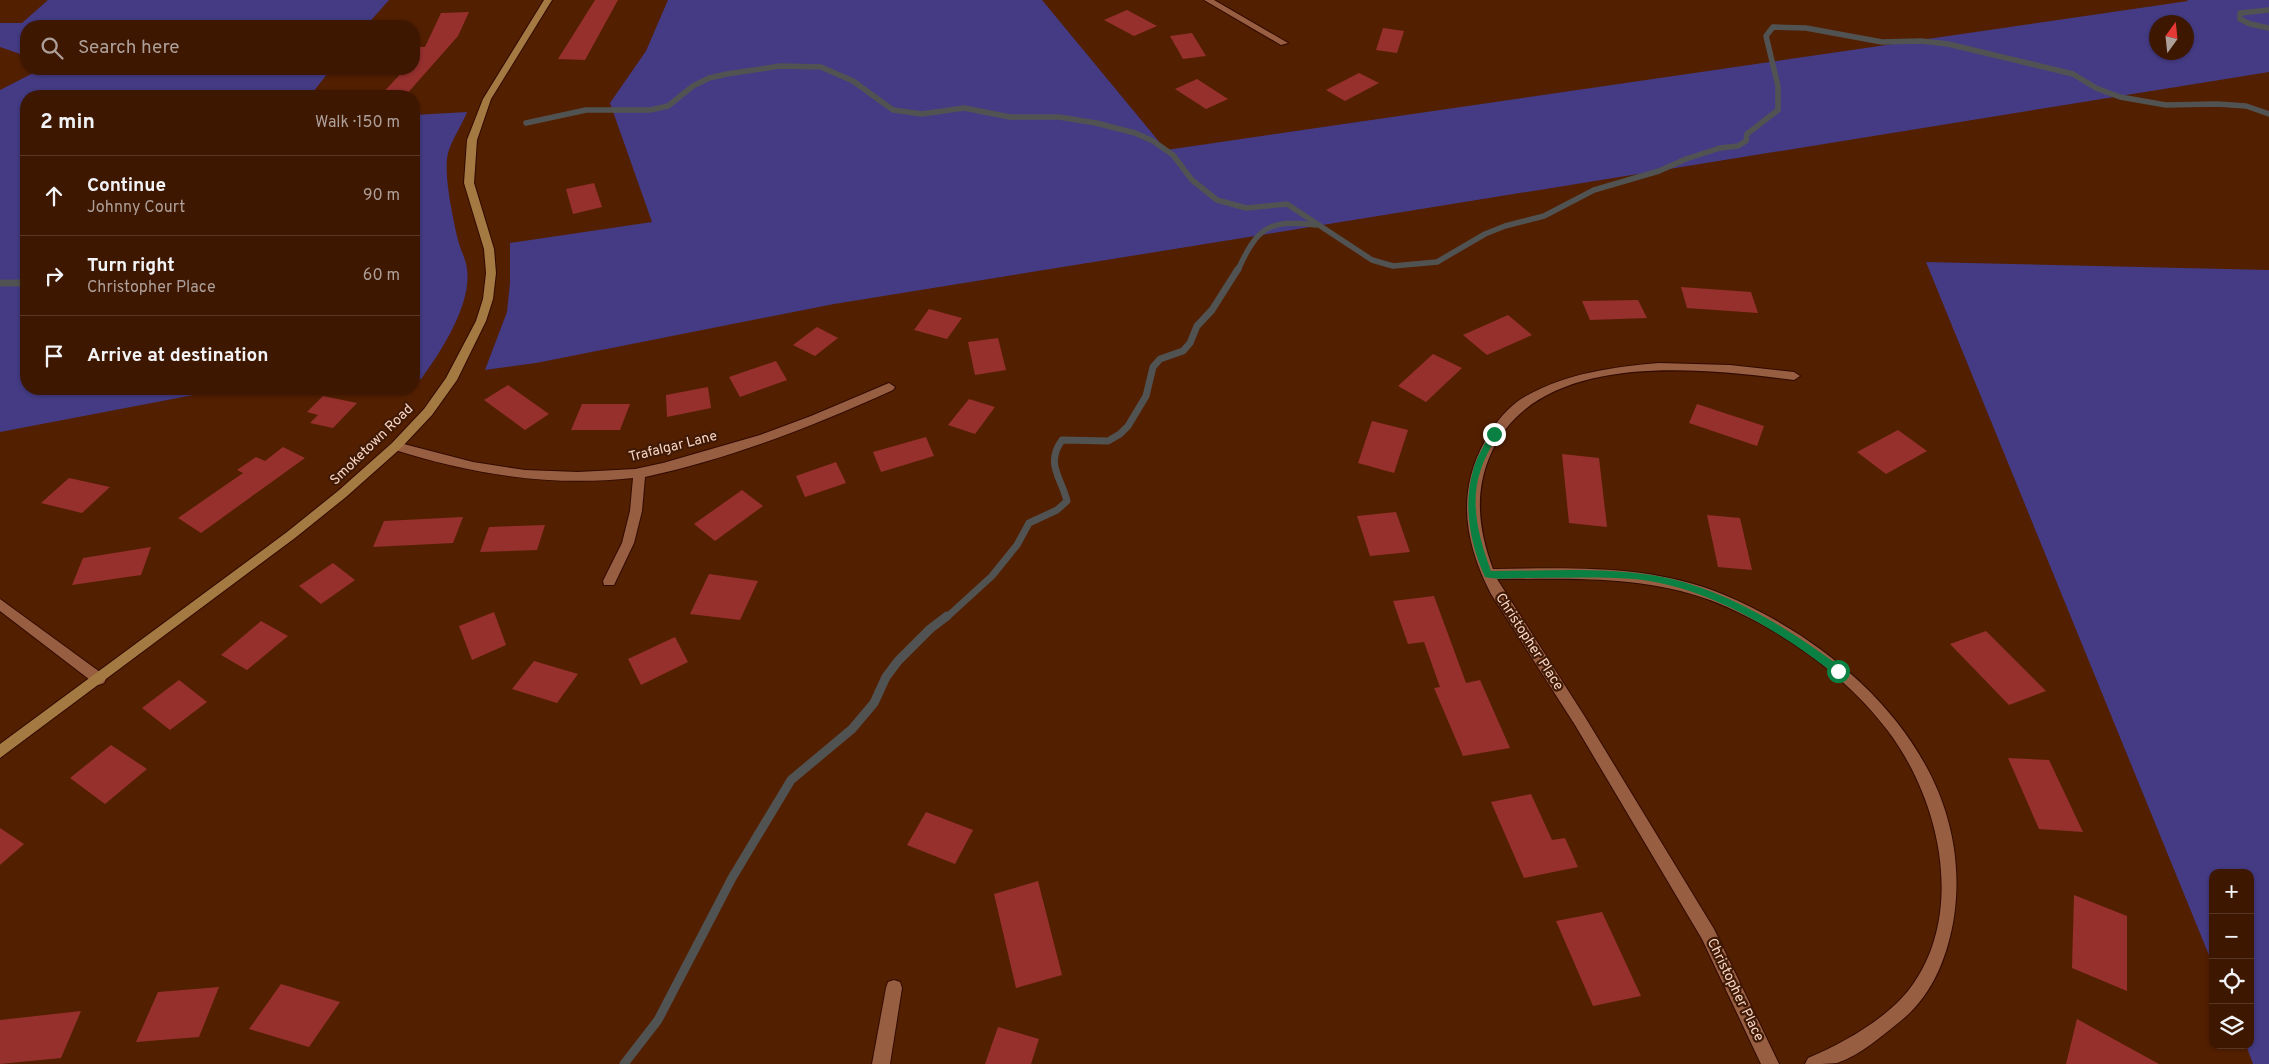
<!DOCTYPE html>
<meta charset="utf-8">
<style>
:root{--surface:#3e1701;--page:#45200b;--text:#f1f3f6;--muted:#ad9f99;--line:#573623}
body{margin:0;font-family:Overpass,sans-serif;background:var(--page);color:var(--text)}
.controls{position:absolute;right:15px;bottom:15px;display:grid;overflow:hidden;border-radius:10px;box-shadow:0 1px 4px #0004}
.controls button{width:45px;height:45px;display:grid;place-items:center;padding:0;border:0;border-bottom:1px solid var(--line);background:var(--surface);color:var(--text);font:25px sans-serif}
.compass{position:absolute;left:2149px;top:15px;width:45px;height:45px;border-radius:50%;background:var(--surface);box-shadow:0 1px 4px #0004;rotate:15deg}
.stop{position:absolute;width:15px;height:15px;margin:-11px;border:4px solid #0b8043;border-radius:50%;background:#fff}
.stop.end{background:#0b8043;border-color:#fff;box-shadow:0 1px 5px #0008}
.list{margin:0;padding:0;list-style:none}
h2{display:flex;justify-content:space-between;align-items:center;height:65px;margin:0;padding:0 20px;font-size:21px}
h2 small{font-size:16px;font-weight:400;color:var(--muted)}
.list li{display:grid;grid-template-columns:32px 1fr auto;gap:15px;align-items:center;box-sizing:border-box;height:80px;padding:0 20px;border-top:1px solid var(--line)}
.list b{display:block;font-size:19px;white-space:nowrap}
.list p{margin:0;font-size:16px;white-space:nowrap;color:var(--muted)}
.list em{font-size:16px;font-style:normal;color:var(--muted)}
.icon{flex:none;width:28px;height:28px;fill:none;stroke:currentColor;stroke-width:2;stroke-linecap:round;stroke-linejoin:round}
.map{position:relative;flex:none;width:2269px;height:1064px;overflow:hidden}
.search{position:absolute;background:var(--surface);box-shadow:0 1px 4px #0004;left:20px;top:20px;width:400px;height:55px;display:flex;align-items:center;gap:12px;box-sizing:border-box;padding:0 18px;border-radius:20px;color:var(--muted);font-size:19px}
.panel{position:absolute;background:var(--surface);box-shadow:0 1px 4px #0004;left:20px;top:90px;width:400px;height:305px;border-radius:20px}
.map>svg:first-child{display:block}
.green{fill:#443b84;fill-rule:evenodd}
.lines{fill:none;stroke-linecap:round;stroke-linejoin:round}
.stream-far2{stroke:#515353;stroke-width:5.5}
.stream-far1{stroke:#515353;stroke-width:7}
.stream{stroke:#515353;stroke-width:9}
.building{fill:#95302d}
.minor-casing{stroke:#310a00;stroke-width:2}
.secondary-casing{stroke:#310a00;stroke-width:2}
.minor{fill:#985e42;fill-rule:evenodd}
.secondary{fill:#a47942;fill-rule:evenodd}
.route{fill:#0b8043}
.labels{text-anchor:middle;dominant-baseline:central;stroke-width:4.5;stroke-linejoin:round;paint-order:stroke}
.street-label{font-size:14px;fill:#f7d5c6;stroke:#411a05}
</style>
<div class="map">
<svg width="2269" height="1064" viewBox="0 0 2269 1064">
<rect width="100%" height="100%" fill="#531f01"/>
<g class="green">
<polygon points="48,0 389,0 366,26 26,26 26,56 0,47 0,23 22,23"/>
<path d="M 668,0 L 1042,0 L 1166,150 L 2188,1 L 2187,0 L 2269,0 L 2269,72 L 834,304 L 536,363 L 485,370 L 507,312 L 510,283 L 510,243 L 652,222 L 610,103 L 646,51 ZM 2156,22 L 2186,22 L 2186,52 L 2156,52 Z"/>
<polygon points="41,69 331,69 310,96 26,96 26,389 346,389 204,393 0,432 0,90"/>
<path d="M 467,112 C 462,125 452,139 448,153 C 443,173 453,219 458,240 C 460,249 466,259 467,269 C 472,304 441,352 421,379 L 414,380 L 414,115 Z"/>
<polygon points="1926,262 2269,270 2269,1064 2253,1064 2246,1045 2250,1045 2250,873 2213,873 2213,965"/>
</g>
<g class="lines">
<g class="stream-far2">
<polyline points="2269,10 2240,13 2240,19 2250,24 2269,28"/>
<polyline points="526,123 586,110 650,110 668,106 693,86 709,78 727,74 780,66 821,67 853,81 893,110 922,114 964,108 1010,117 1059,117 1096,123 1135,133 1153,141 1173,155 1192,180 1217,200 1246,208 1287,204 1372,260 1393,266 1437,262 1485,234 1505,226 1544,216 1594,190 1659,171 1686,159 1720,148 1738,146 1746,141 1747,134 1778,110 1778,86 1766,36 1773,27 1806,28 1882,42 1921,41 1948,44 2073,74 2096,88 2120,97 2166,105 2217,104 2246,106 2269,114"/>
<polyline points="414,153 416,152"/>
<path d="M 1238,270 C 1257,228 1268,219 1316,225"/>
</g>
<g class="stream-far1">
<polyline points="0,283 26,283"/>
<path d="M 946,618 L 992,576 L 1017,545 L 1029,523 L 1057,510 L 1067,501 C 1061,477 1045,464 1062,440 L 1108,441 L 1120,434 L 1128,426 L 1146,396 L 1153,367 L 1160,359 L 1183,351 L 1190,343 L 1197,326 L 1212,310 L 1238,269"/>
</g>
<polyline class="stream" points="624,1064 658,1020 732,878 791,780 852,729 874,703 886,677 898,661 930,629 947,616"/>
</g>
<g class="building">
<polygon points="595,0 618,0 585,60 558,59"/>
<polygon points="1127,10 1157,26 1134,36 1104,20"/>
<polygon points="469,12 458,36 405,96 380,96 405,69 414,69 414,54 420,47 425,47 441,13"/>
<polygon points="1383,28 1404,31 1397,53 1376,50"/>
<polygon points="1192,33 1206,56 1183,59 1170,36"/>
<polygon points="1359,73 1379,83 1345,101 1326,90"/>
<polygon points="1197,79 1228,99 1206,109 1175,89"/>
<polygon points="594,183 602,207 573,214 566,189"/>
<polygon points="1681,287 1751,292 1758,313 1687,308"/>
<polygon points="1638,300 1647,318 1590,320 1582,301"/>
<polygon points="929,309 962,318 947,339 914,330"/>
<polygon points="1508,315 1532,335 1487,355 1463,335"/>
<polygon points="817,327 838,338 815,356 793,345"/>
<polygon points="998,338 1006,370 975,375 968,342"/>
<polygon points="1433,354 1462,368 1426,402 1398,386"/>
<polygon points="776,361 787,380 740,397 729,377"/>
<polygon points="508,385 549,414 525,430 484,400"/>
<polygon points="708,387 711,408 667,417 666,395"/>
<polygon points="323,396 357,403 333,428 310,423 318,415 307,412"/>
<polygon points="969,399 995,407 975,434 948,425"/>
<polygon points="582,404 630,404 620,430 571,430"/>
<polygon points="1697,404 1764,426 1757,446 1689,423"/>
<polygon points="1372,421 1408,430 1394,473 1358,463"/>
<polygon points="1898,430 1927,451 1886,474 1857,452"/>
<polygon points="926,437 934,456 881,472 873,452"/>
<polygon points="283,447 305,458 201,533 178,518 243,473 237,470 256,457 265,461"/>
<polygon points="1562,454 1599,458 1607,527 1569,523"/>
<polygon points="836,462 846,483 805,497 796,476"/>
<polygon points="69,478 110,487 82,513 41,503"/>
<polygon points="742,490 763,506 715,541 694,524"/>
<polygon points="1396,512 1410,552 1370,556 1357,516"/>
<polygon points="1707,515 1740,518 1752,570 1718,567"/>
<polygon points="463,517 453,543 373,547 384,521"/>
<polygon points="545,525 537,550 480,552 489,527"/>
<polygon points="151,547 141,575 72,585 83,558"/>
<polygon points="333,563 355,580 321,604 299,586"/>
<polygon points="709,574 758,581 740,620 690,614"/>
<polygon points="1434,596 1466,683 1480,680 1510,748 1463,756 1434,688 1440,687 1424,642 1408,644 1393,601"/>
<polygon points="494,612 506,645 472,660 459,626"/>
<polygon points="261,621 288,636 247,670 221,655"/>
<polygon points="1986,631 2046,691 2009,705 1950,644"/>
<polygon points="675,637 688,662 641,685 628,659"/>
<polygon points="534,661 578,674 557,703 512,689"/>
<polygon points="179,680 207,702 170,730 142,708"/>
<polygon points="111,745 147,769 105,804 70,778"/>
<polygon points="2008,758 2049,760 2083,832 2039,829"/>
<polygon points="1531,794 1552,840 1565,838 1578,867 1524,878 1491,802"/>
<polygon points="926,812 973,830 955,864 907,845"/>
<polygon points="0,828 24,844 0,865"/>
<polygon points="1038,881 1062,975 1016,988 994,894"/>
<polygon points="2074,895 2127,916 2127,991 2072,968"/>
<polygon points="1602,912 1641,996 1593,1006 1556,921"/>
<polygon points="281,984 340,1002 309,1047 249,1029"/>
<polygon points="219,987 199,1037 136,1042 158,992"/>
<polygon points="81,1011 61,1058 0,1064 0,1020"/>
<polygon points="2077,1019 2159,1064 2066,1064"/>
<polygon points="998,1027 1039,1039 1031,1064 985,1064"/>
</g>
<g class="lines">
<defs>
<g id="minor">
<polygon points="1204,0 1214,0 1288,43 1281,45"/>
<path d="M 1659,363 L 1730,365 L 1794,372 L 1800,376 L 1794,380 C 1699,368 1534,348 1489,458 C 1474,495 1479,532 1493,569 C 1570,568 1649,564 1722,594 C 1850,647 1976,766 1954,917 C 1948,955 1933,994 1903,1019 C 1883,1035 1861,1055 1837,1063 C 1828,1064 1815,1064 1805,1064 L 1808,1058 C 1844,1043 1888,1018 1911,987 C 1966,912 1940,800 1888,731 C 1844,673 1777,626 1710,600 C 1642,575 1568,579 1497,579 L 1585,717 L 1714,929 L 1779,1064 L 1761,1064 L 1702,939 L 1575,725 L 1491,594 C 1465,543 1456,493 1485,441 C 1495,423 1508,406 1526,396 C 1567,373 1613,367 1659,363 Z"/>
<path d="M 889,383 L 895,387 L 893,390 C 814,426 730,459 645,477 L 642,511 L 634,543 L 614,585 L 604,585 L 603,581 L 622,543 L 630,511 L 633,478 C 550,487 470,474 392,449 L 390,446 L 396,442 L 473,462 L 525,470 L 578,472 L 635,469 L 663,463 L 760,435 L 811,416 Z"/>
<polygon points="0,599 104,675 106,679 104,683 99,685 94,683 0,611"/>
<polygon points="894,980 900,982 902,988 890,1064 872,1064 886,988 888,982"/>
</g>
<polygon id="secondary" points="544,0 552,0 491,99 477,140 474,183 494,249 496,273 493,299 486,321 457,380 432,415 400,449 346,497 295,538 0,758 0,744 287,532 338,491 392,443 424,409 446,378 476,321 483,299 486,273 484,249 464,183 467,140 483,99"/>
</defs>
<use href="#minor" class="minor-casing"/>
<use href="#secondary" class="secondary-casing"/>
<use href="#minor" class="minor"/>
<use href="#secondary" class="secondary"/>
</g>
<path class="route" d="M 1491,432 L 1498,434 C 1492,445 1485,457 1481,469 C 1469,503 1479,538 1491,571 C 1544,571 1599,567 1651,575 C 1722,586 1786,627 1842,668 L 1842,674 L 1835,674 C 1772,626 1697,579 1615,578 C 1584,577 1553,578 1523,578 C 1511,578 1496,580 1485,577 C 1470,544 1463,505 1473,471 C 1476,458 1485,444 1491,432 Z"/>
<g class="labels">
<g class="street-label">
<text transform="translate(372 445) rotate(-44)">Smoketown Road</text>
<text transform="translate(673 447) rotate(-14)">Trafalgar Lane</text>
<text transform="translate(1529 642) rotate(57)">Christopher Place</text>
<text transform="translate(1735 990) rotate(64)">Christopher Place</text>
</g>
</g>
</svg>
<div class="controls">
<button>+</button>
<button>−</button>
<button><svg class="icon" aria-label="locate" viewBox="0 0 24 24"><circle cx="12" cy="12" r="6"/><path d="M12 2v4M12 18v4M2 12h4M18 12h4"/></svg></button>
<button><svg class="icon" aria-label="layers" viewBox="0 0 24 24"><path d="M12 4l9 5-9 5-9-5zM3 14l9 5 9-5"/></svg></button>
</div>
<svg class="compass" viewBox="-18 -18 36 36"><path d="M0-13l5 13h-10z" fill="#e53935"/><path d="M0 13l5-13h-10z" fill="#ad9f99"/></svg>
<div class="stop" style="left:1838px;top:671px"></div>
<div class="stop end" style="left:1494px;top:434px"></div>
<div class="search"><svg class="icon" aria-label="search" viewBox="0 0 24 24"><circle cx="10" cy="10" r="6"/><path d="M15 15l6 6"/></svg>Search here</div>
<section class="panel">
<h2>2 min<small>Walk · 150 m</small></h2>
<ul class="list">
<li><svg class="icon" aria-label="ahead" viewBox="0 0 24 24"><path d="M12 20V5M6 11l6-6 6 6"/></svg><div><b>Continue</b><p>Johnny Court</p></div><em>90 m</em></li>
<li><svg class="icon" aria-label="right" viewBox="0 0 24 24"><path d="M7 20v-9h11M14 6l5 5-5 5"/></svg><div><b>Turn right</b><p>Christopher Place</p></div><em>60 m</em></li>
<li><svg class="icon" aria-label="arrive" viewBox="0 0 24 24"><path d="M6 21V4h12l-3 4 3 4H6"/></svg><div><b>Arrive at destination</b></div></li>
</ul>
</section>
</div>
